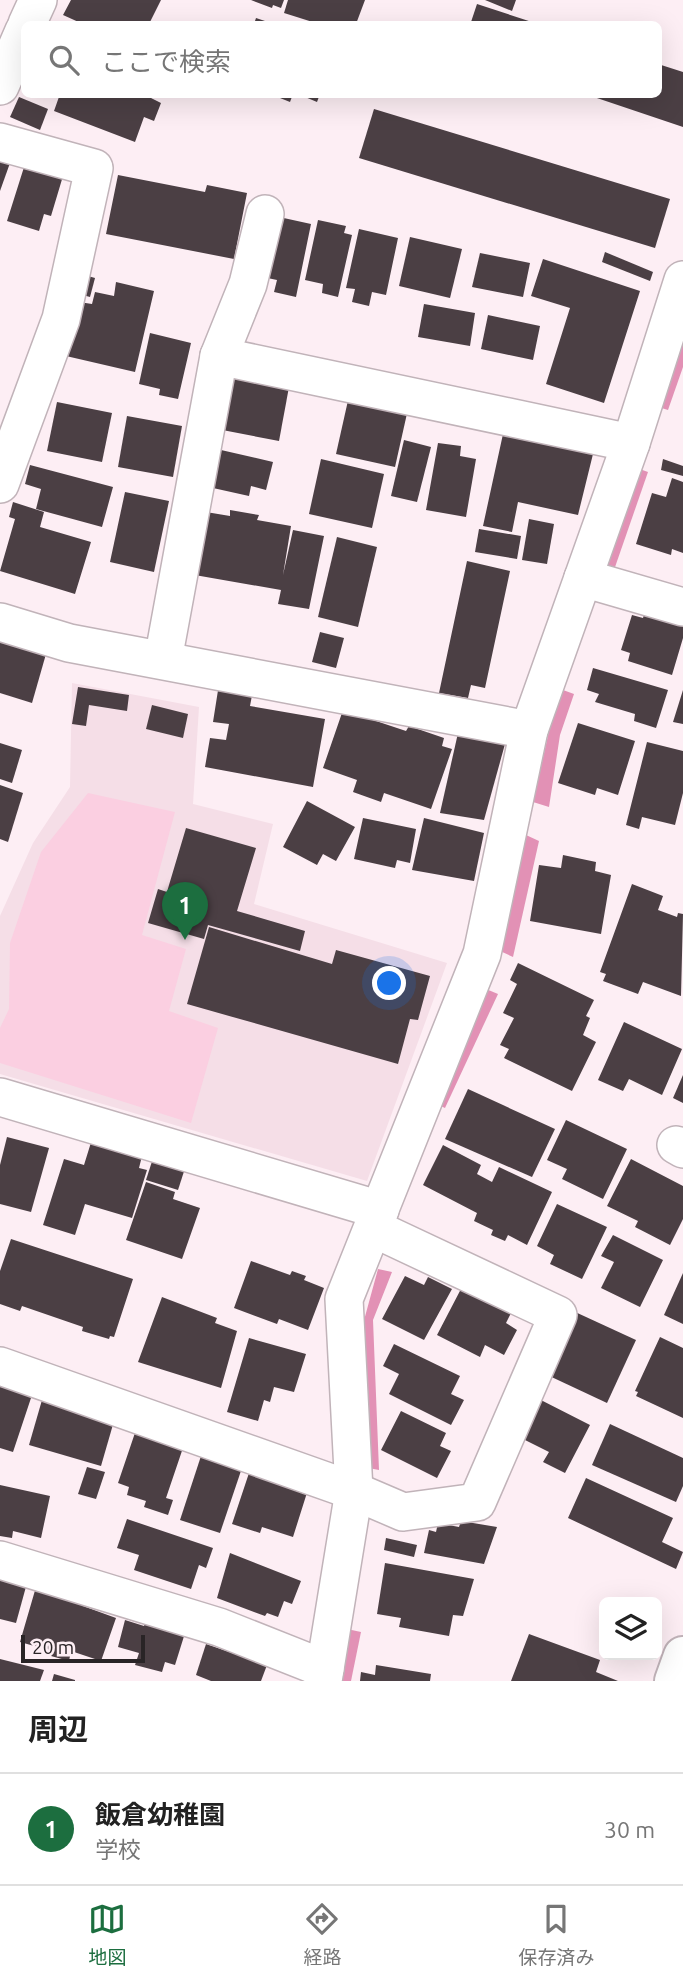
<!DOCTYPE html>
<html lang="ja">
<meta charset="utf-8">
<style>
:root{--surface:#fff;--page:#f6f6f6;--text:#222;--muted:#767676;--line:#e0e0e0;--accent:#1c6e3f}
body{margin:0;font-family:Ubuntu,"Noto Sans JP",sans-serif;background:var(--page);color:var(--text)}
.controls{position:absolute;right:21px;bottom:21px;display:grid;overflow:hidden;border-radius:10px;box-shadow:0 7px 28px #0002}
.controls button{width:63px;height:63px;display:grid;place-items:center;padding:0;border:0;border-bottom:2px solid var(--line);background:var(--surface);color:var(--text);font:35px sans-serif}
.scale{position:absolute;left:21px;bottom:18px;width:124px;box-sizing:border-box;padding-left:7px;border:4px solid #292426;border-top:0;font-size:19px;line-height:24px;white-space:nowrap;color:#292426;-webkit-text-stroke:5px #fdeef4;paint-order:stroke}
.you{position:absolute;left:390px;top:984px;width:24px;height:24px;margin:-18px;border:5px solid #fff;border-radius:50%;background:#1a73e8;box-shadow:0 0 0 10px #1a73e833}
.badge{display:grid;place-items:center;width:46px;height:46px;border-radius:50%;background:var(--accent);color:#fff;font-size:23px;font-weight:700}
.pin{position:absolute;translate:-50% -58px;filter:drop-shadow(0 2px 4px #0008)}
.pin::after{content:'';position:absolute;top:37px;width:24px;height:21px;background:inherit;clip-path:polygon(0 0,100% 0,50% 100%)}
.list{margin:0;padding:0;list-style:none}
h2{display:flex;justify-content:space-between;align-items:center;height:91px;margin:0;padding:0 28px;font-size:30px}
h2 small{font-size:23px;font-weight:400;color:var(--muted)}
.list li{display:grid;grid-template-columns:46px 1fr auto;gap:21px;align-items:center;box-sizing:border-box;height:112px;padding:0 28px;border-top:2px solid var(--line)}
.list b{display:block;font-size:26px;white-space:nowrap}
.list p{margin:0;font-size:23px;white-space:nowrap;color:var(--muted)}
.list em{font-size:23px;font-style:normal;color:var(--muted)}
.icon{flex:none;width:38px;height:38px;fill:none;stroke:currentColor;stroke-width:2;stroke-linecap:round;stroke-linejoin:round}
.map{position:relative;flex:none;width:683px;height:1681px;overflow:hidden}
.search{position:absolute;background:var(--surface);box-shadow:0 7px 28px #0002;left:21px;right:21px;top:21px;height:77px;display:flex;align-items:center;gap:18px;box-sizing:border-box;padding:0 24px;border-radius:10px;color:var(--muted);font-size:26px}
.sheet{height:203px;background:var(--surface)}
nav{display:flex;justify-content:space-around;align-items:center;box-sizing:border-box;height:98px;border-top:2px solid var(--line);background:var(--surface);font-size:19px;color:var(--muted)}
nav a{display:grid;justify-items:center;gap:4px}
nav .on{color:var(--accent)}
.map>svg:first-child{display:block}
.built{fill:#f5dee7}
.green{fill:#fbcfe1}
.water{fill:#e291b5}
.building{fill:#4b3f44}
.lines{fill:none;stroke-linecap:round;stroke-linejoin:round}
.street-casing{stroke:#c1b3b9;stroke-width:40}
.secondary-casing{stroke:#c1b3b9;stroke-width:42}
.street{stroke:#fff;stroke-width:37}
.secondary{stroke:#fff;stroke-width:38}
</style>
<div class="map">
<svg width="683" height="1681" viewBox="0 0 683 1681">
<rect width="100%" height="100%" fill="#fdeef4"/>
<polygon class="built" points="72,683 199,707 193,804 273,824 254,904 447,963 367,1181 0,1074 0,916 33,843 70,787"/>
<polygon class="green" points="88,793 175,812 142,935 186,949 169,1011 218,1028 191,1123 0,1063 0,1028 9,1009 10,943 41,852"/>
<g class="water">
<polygon points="683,327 683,367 668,410 655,406"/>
<polygon points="634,467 648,472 614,570 599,564"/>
<polygon points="563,690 574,694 560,735 549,807 533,802 549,731"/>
<polygon points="526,835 539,841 513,957 500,951"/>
<polygon points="486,989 498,994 445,1108 434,1103"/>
<polygon points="378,1269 392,1272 373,1320 379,1470 363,1467 360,1335"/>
<polygon points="347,1629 361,1632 351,1681 337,1681"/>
</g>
<g class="building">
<polygon points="71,0 161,0 149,24 83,24 63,15"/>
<polygon points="251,0 284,0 281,8 273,5 272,8"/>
<polygon points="288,0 365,0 356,24 319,24 284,13"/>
<polygon points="485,0 516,0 512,11"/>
<polygon points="477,4 538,24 471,22"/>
<polygon points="256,18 274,24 254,24"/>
<polygon points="658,64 683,72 683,127 588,95 658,94"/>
<polygon points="60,94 152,94 151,98 161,103 154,121 144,117 135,142 54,111"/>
<polygon points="270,94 293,94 290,102"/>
<polygon points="298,94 320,94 317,102"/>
<polygon points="19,97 48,109 40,130 10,117"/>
<polygon points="374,109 670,199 655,248 359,158"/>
<polygon points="0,160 10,163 0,191"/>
<polygon points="25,164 63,176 51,216 44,214 39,231 7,221"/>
<polygon points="118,175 205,192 207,185 247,193 234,259 106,234"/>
<polygon points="270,215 311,224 296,297 274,292 277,280 258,276"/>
<polygon points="318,220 346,226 344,233 352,235 338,297 322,293 323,284 305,280"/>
<polygon points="359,229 398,238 386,295 372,292 369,306 352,302 355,289 346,288"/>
<polygon points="410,237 462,249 450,298 399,286"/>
<polygon points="605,252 653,272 650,281 602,262"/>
<polygon points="480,253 530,263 523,297 472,287"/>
<polygon points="543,259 640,291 604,403 546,384 570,308 531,296"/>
<polygon points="74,272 95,278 90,297 68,291"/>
<polygon points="116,282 154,291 135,372 66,356 79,302 92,304 95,292 114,296"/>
<polygon points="424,304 475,313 470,346 418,337"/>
<polygon points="488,315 540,326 533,360 481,349"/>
<polygon points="150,333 191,343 178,399 159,395 160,389 139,384"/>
<polygon points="222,374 289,387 279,441 212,428"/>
<polygon points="349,396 408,409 395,467 336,454"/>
<polygon points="57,402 112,413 102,462 47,451"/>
<polygon points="127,416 182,426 173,477 118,467"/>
<polygon points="503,434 593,454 578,515 518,502 512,532 483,526"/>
<polygon points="404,440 431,447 417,502 391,496"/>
<polygon points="438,443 461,446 460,456 476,459 466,517 426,510"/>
<polygon points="221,450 273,462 266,490 251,486 249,496 213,488"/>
<polygon points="321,459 384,474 372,528 309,514"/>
<polygon points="663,459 683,466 683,476 661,470"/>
<polygon points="30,465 113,487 102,527 36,509 41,489 25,484"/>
<polygon points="672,478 683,482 683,553 672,549 671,555 636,544 652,493 666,497"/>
<polygon points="125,492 169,501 154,572 110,562"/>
<polygon points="13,502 44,512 40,527 91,542 75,594 0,571 15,519 9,517"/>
<polygon points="230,510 259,515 257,520 291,526 283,575 293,530 324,536 309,609 278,604 281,590 189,574 200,511 230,516"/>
<polygon points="529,519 554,524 547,564 522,560"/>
<polygon points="479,529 521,536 517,559 475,552"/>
<polygon points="337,537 377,547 358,627 318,617"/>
<polygon points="467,561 510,571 485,688 471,685 468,698 439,693"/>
<polygon points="646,608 683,619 683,638 672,675 628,661 630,653 621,650 632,615 643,618"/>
<polygon points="320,632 344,638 336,668 312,662"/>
<polygon points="0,640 46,654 32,703 0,693"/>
<polygon points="593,668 668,690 656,728 634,721 635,714 595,702 599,694 587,690"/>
<polygon points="219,684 253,690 250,706 325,719 313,787 205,767 210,738 226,740 229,724 213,722"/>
<polygon points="78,687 129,695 127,711 89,705 86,726 72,724"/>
<polygon points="683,690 683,724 673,722"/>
<polygon points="152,705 188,714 183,738 146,729"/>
<polygon points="343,710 406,731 409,726 444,738 442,746 452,749 431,809 384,793 381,802 353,792 357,780 323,768"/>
<polygon points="578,723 635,741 618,795 597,788 595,795 558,783"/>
<polygon points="458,733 505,744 484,820 440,813"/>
<polygon points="647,742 683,751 683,793 675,825 642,817 639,829 626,825"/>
<polygon points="0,743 22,750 12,783 0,779"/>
<polygon points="0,785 23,793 8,842 0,839"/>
<polygon points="307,801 355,827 336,861 323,854 317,865 283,847"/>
<polygon points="363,818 416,829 410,863 397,860 395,868 354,859"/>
<polygon points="424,818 484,833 474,881 412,870"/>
<polygon points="186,828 256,848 237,911 305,931 300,951 208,925 204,939 148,923 158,889 167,892 169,885"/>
<polygon points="563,855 596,862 595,871 611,875 601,934 530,921 539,865 561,868"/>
<polygon points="632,884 663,896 658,910 677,917 678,913 683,914 681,996 643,982 638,994 603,981 606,974 600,972"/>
<polygon points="209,927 332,964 336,950 430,976 418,1020 410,1019 398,1064 187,1004"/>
<polygon points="518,963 594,1000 586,1016 590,1018 583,1035 596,1042 572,1091 504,1058 509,1049 500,1045 514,1018 503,1013 517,984 510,980"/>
<polygon points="624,1022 682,1049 662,1095 629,1079 623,1091 598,1080"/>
<polygon points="683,1075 683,1103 673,1098"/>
<polygon points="468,1089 555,1129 532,1177 445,1139"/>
<polygon points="566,1120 627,1149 603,1199 562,1179 567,1169 547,1160"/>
<polygon points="93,1136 143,1152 139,1168 147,1170 132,1218 85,1204 75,1235 43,1225 64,1159 84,1165"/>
<polygon points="7,1137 49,1148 31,1212 0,1204 0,1165"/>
<polygon points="443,1145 481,1165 477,1174 492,1182 499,1167 552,1192 527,1245 508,1235 505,1241 491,1235 493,1230 474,1221 477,1213 423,1185"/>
<polygon points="156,1149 188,1159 178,1190 146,1180"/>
<polygon points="631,1159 683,1186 683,1219 670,1245 635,1227 638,1221 607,1206"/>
<polygon points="146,1182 175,1192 173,1199 200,1208 182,1259 126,1240"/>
<polygon points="557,1204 607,1227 582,1279 550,1264 554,1255 537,1246"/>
<polygon points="613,1235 663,1260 640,1307 601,1288 614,1262 601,1256"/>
<polygon points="11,1239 133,1279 114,1337 110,1336 109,1339 82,1331 83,1327 22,1306 20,1311 0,1304 0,1271"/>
<polygon points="251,1261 290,1275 292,1271 306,1276 304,1280 324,1288 308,1330 279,1319 277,1324 234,1308"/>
<polygon points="683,1273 683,1324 664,1315"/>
<polygon points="405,1276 424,1285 428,1277 452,1289 424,1340 382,1319"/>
<polygon points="462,1287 511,1313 506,1323 517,1330 504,1355 485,1345 480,1357 437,1335"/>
<polygon points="162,1297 217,1318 215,1323 237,1331 221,1388 138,1362"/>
<polygon points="573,1311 636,1340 607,1403 543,1373"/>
<polygon points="660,1337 683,1348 683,1418 636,1396 638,1392 635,1391"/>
<polygon points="249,1338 306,1354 294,1392 274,1387 270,1402 264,1400 258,1421 227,1412"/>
<polygon points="394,1344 460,1376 451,1394 464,1400 451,1425 389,1394 399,1374 383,1366"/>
<polygon points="0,1385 32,1395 13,1452 0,1448"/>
<polygon points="533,1396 590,1425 565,1473 543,1462 549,1452 513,1434"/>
<polygon points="42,1400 114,1421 101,1466 29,1445"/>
<polygon points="401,1411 446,1433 440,1446 451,1451 437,1478 381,1450"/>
<polygon points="138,1424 186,1439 166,1498 173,1500 168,1515 144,1507 146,1501 127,1495 129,1487 118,1483"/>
<polygon points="610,1424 683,1458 683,1486 676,1502 592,1465"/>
<polygon points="202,1453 245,1459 220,1533 180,1520"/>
<polygon points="253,1461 311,1480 293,1537 262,1527 260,1533 232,1524"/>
<polygon points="87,1467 105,1472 96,1499 78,1494"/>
<polygon points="586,1478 673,1518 662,1542 683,1552 676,1569 568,1518"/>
<polygon points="0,1485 50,1496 41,1538 13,1531 12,1538 0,1536"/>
<polygon points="127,1519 213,1548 206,1568 199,1565 191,1589 134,1570 139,1555 117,1548"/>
<polygon points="461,1521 497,1527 484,1564 424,1553 429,1530 436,1532 438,1523 459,1527"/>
<polygon points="386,1538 417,1545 414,1557 384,1550"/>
<polygon points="230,1553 301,1581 292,1604 284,1601 278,1617 267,1613 265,1616 217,1598"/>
<polygon points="385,1563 474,1579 463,1616 453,1615 449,1636 399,1627 401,1618 377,1614"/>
<polygon points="0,1575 27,1583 16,1623 0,1619"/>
<polygon points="36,1587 85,1600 83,1606 116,1618 101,1661 71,1651 69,1661 51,1656 52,1651 20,1642"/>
<polygon points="125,1620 144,1626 146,1621 185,1633 175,1665 165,1662 162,1672 135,1665 139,1653 118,1647"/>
<polygon points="529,1634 600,1660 596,1672 618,1681 511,1681"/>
<polygon points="206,1644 267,1665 261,1681 211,1681 196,1675"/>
<polygon points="0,1659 44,1670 40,1681 0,1681"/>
<polygon points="376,1665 431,1674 430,1681 360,1681 361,1672 375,1675"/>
<polygon points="54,1674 75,1680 75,1681 52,1681"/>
</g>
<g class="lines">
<defs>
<g id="street">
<polyline points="27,24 38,0"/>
<polyline points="0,86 24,31"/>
<polyline points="0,142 94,168 61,319 0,484"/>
<polyline points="219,356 631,443"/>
<polyline points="583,578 683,607"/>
<polyline points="0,622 69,643 529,730"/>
<polyline points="163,660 219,356 248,284 265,214"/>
<polyline points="0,1097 380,1210"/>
<polyline points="676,1145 683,1149"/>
<polyline points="0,1366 354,1491 403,1512 477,1502 558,1315 373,1228"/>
<polyline points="0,1560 219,1627 325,1669"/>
<polyline points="323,1681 354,1491 344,1299 482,954 529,730 631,443 683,280"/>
</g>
<polyline id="secondary" points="674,1681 683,1656"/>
</defs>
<use href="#street" class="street-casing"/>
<use href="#secondary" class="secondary-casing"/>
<use href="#street" class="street"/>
<use href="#secondary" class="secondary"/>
</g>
</svg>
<div class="controls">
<button><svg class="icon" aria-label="layers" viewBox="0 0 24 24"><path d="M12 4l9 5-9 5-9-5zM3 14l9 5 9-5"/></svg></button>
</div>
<div class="scale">20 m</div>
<div class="you"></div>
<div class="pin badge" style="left:185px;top:940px">1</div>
<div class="search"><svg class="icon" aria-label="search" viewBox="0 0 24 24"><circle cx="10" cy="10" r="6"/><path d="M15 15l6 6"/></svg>ここで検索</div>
</div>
<section class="sheet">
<h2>周辺<small></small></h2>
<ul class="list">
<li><span class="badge">1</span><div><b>飯倉幼稚園</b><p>学校</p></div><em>30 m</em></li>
</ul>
</section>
<nav>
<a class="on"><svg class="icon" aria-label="map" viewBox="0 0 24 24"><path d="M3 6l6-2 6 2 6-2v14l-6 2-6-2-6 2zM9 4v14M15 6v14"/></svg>地図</a>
<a><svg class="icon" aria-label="directions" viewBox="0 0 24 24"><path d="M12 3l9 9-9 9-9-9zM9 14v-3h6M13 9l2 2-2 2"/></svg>経路</a>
<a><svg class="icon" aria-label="saved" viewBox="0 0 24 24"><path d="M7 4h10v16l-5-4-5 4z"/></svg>保存済み</a>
</nav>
